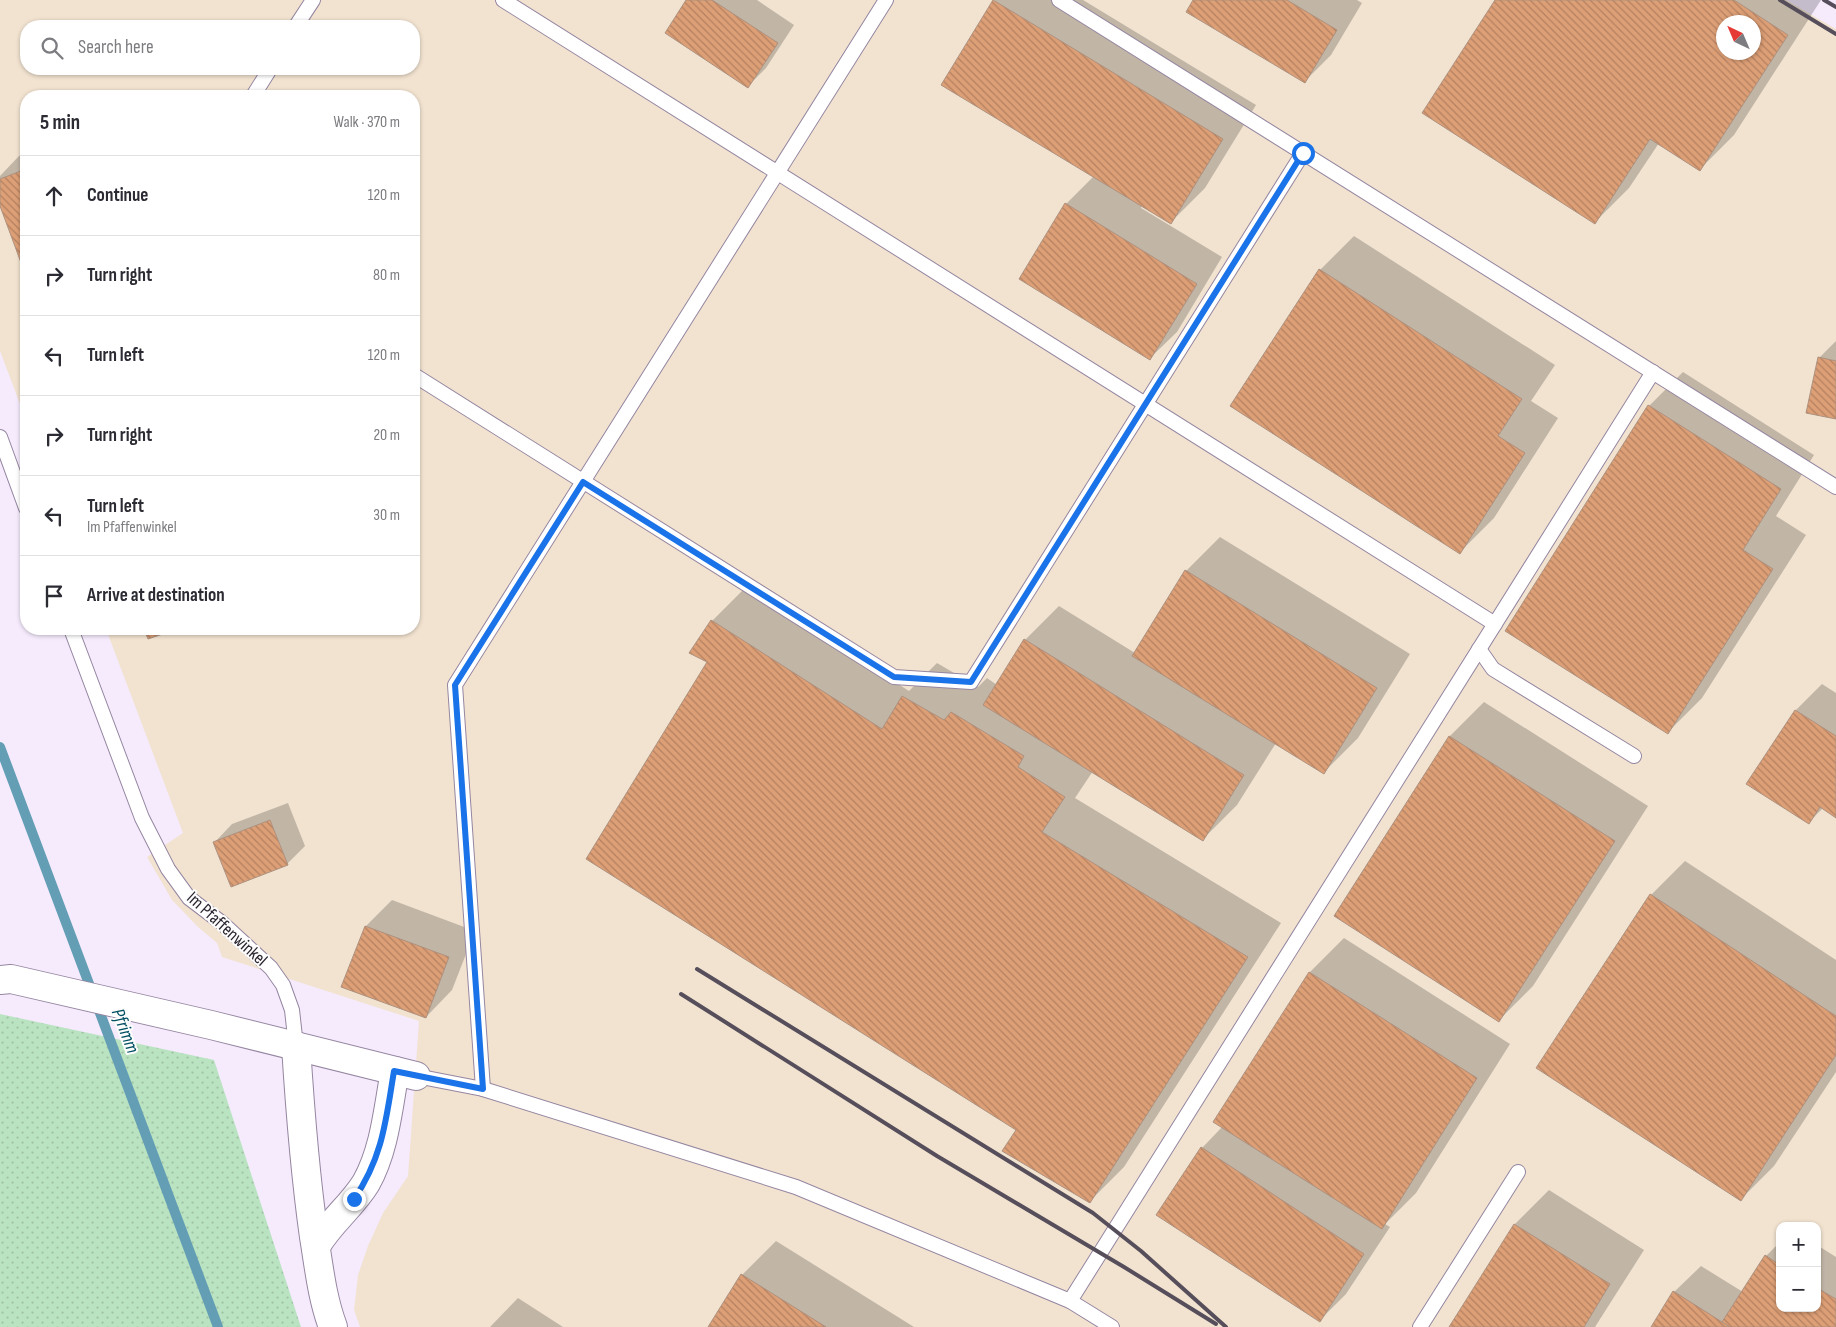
<!DOCTYPE html>
<meta charset="utf-8">
<style>
:root{--surface:#fff;--page:#f2f2f3;--text:#2b2b33;--muted:#7c7c81;--line:#e1e1e2}
body{margin:0;font-family:"Sofia Sans Condensed",sans-serif;background:var(--page);color:var(--text)}
.controls{position:absolute;right:15px;bottom:15px;display:grid;overflow:hidden;border-radius:10px;box-shadow:0 1px 4px #0004}
.controls button{width:45px;height:45px;display:grid;place-items:center;padding:0;border:0;border-bottom:1px solid var(--line);background:var(--surface);color:var(--text);font:25px sans-serif}
.compass{position:absolute;left:1716px;top:15px;width:45px;height:45px;border-radius:50%;background:var(--surface);box-shadow:0 1px 4px #0004;rotate:316deg}
.stop{position:absolute;width:15px;height:15px;margin:-11px;border:4px solid #1a73e8;border-radius:50%;background:#fff}
.stop.end{background:#1a73e8;border-color:#fff;box-shadow:0 1px 5px #0008}
.list{margin:0;padding:0;list-style:none}
h2{display:flex;justify-content:space-between;align-items:center;height:65px;margin:0;padding:0 20px;font-size:21px}
h2 small{font-size:16px;font-weight:400;color:var(--muted)}
.list li{display:grid;grid-template-columns:32px 1fr auto;gap:15px;align-items:center;box-sizing:border-box;height:80px;padding:0 20px;border-top:1px solid var(--line)}
.list b{display:block;font-size:19px;white-space:nowrap}
.list p{margin:0;font-size:16px;white-space:nowrap;color:var(--muted)}
.list em{font-size:16px;font-style:normal;color:var(--muted)}
.icon{flex:none;width:28px;height:28px;fill:none;stroke:currentColor;stroke-width:2;stroke-linecap:round;stroke-linejoin:round}
.map{position:relative;flex:none;width:1836px;height:1327px;overflow:hidden}
.search{position:absolute;background:var(--surface);box-shadow:0 1px 4px #0004;left:20px;top:20px;width:400px;height:55px;display:flex;align-items:center;gap:12px;box-sizing:border-box;padding:0 18px;border-radius:20px;color:var(--muted);font-size:19px}
.panel{position:absolute;background:var(--surface);box-shadow:0 1px 4px #0004;left:20px;top:90px;width:400px;height:545px;border-radius:20px}
.map>svg:first-child{display:block}
.industrial{fill:#f2e3d0;fill-rule:evenodd}
.green{fill:url(#green-dots)}
.shadow{fill:#0003;fill-rule:evenodd}
.lines{fill:none;stroke-linecap:round;stroke-linejoin:round}
.stream{stroke:#639eb5;stroke-width:10}
.building{fill:url(#building-back-hatch);stroke:#ad917f;fill-rule:evenodd}
.lane-casing{stroke:#9586a1;stroke-width:16}
.street-casing{stroke:#9586a1;stroke-width:30}
.lane{stroke:#fff;stroke-width:14}
.street{stroke:#fff;stroke-width:28}
.rail{stroke:#564f5b;stroke-width:4}
.route{stroke:#1a73e8;stroke-width:6}
.labels{text-anchor:middle;dominant-baseline:central;stroke-width:4;stroke-linejoin:round;paint-order:stroke}
.street-label{font-size:18px;fill:#2a242f;stroke:#fcfcfc}
.water-label{font-size:19px;font-style:italic;fill:#005063;stroke:#fcfcfc}
</style>
<div class="map">
<svg width="1836" height="1327" viewBox="0 0 1836 1327">
<defs>
<pattern id="green-dots" width="8" height="8" patternUnits="userSpaceOnUse" patternTransform="scale(1.25)"><rect width="8" height="8" fill="#bae3c1"/><path d="M2 2h.1M6 6h.1" fill="none" stroke="#a0c3a6" stroke-width="1.8" stroke-linecap="round"/></pattern>
<pattern id="building-back-hatch" width="6" height="6" patternUnits="userSpaceOnUse" patternTransform="scale(1.25)"><rect width="6" height="6" fill="#dd9f76"/><path d="M-1 5l2 2M0 0l6 6M5-1l2 2" fill="none" stroke="#b38161"/></pattern>
</defs>
<rect width="100%" height="100%" fill="#f5ebfd"/>
<path class="industrial" d="M 0,0 L 1786,0 L 1836,29 L 1836,1327 L 360,1327 L 354,1310 L 358,1275 L 368,1246 L 383,1213 L 408,1176 L 419,1021 L 222,957 L 217,943 L 198,927 L 172,900 L 147,857 L 183,833 L 106,629 L 414,629 L 414,96 L 26,96 L 26,420 L 0,351 ZM 1724,22 L 1754,22 L 1754,52 L 1724,52 ZM 26,26 L 414,26 L 414,69 L 26,69 ZM 1780,1226 L 1817,1226 L 1817,1308 L 1780,1308 Z"/>
<polygon class="green" points="0,1014 214,1060 301,1327 0,1327"/>
<g class="shadow">
<polygon points="688,0 757,0 794,25 766,68 748,86"/>
<polygon points="995,0 1083,0 1256,105 1205,188 1170,223 1142,205 1141,208 1222,257 1177,332 1150,358 1066,204 1094,176 943,84"/>
<polygon points="1194,0 1357,0 1362,3 1331,55 1305,81"/>
<path d="M 1497,0 L 1821,0 L 1734,135 L 1700,169 L 1659,143 L 1629,188 L 1595,222 ZM 1724,22 L 1754,22 L 1754,52 L 1724,52 Z"/>
<polygon points="26,154 26,273 0,202 0,176 19,156"/>
<polygon points="1354,236 1555,365 1531,401 1558,418 1494,518 1459,553 1320,270"/>
<polygon points="1836,341 1836,418 1819,358"/>
<polygon points="1683,372 1814,455 1776,516 1806,535 1702,698 1668,732 1649,406"/>
<polygon points="1220,537 1410,654 1358,738 1324,772 1276,743 1237,805 1203,839 1093,771 1075,798 1281,923 1124,1167 1090,1201 1017,1130 708,661 712,621 746,587 909,691 937,663 978,687 987,678 997,685 1025,640 1059,606 1135,653 1186,571"/>
<polygon points="1822,684 1836,693 1836,816 1823,808 1808,823 1748,784 1796,710"/>
<polygon points="1484,702 1648,806 1533,986 1499,1020 1335,915 1450,736"/>
<polygon points="288,803 305,846 287,864 215,842 232,824"/>
<polygon points="1685,861 1836,960 1836,1072 1774,1166 1740,1200 1651,895"/>
<polygon points="392,900 475,931 452,990 426,1017 366,926"/>
<polygon points="1344,938 1510,1044 1416,1193 1385,1224 1390,1227 1346,1294 1320,1320 1202,1148 1223,1126 1215,1121 1310,972"/>
<polygon points="1549,1190 1644,1250 1595,1327 1450,1327 1515,1224"/>
<polygon points="776,1241 914,1327 710,1327 742,1275"/>
<polygon points="1780,1242 1780,1308 1817,1308 1817,1245 1836,1257 1836,1327 1652,1327 1674,1292 1701,1266 1743,1292 1766,1256"/>
<polygon points="518,1298 563,1327 490,1327"/>
</g>
<g class="lines">
<polyline class="stream" points="0,747 218,1327"/>
</g>
<g class="building">
<polygon points="686,0 712,0 778,43 748,88 665,33"/>
<polygon points="993,0 1223,139 1171,224 941,85"/>
<polygon points="1193,0 1287,0 1337,30 1305,83 1186,12"/>
<path d="M 1495,0 L 1734,0 L 1788,35 L 1700,171 L 1650,139 L 1595,224 L 1422,113 ZM 1724,22 L 1754,22 L 1754,52 L 1724,52 Z"/>
<polygon points="26,169 26,276 0,206 0,179"/>
<polygon points="1065,203 1197,284 1150,360 1019,279"/>
<polygon points="1319,269 1522,399 1498,436 1525,453 1460,554 1230,406"/>
<polygon points="1818,357 1836,361 1836,419 1806,413"/>
<polygon points="1648,405 1781,489 1743,550 1773,569 1668,734 1505,631"/>
<polygon points="1185,570 1377,688 1324,774 1132,656"/>
<polygon points="711,620 882,729 902,696 944,720 951,712 1024,756 1018,767 1065,797 1042,832 1248,957 1090,1203 1002,1151 1016,1130 586,859 707,662 689,653"/>
<polygon points="144,629 177,629 148,639"/>
<polygon points="1024,639 1244,775 1203,841 983,705"/>
<polygon points="1795,710 1836,736 1836,818 1820,807 1809,824 1746,784"/>
<polygon points="1449,736 1615,841 1499,1022 1334,916"/>
<polygon points="270,820 288,865 231,887 213,842"/>
<polygon points="1650,894 1836,1016 1836,1055 1741,1201 1536,1068"/>
<polygon points="365,926 449,957 426,1018 341,987"/>
<polygon points="1309,972 1477,1078 1382,1229 1213,1122"/>
<polygon points="1201,1147 1364,1254 1320,1322 1156,1215"/>
<polygon points="1514,1224 1610,1284 1584,1327 1449,1327"/>
<polygon points="1765,1255 1780,1265 1780,1308 1817,1308 1817,1288 1836,1299 1836,1327 1730,1327 1722,1322"/>
<polygon points="741,1274 826,1327 708,1327"/>
<polygon points="1673,1291 1722,1322 1730,1327 1651,1327"/>
</g>
<g class="lines">
<defs>
<g id="lane">
<polyline points="503,0 1495,624"/>
<polyline points="1059,0 1836,487"/>
<polyline points="296,26 313,0"/>
<polyline points="253,96 270,69"/>
<polyline points="414,375 894,677 971,682 1303,153"/>
<polyline points="0,437 26,508"/>
<polyline points="71,629 142,818 168,869 189,898 222,923 271,968 283,985 292,1010 296,1046"/>
<polyline points="1479,649 1493,669 1634,756"/>
<polyline points="416,1076 483,1089 796,1187 1070,1301 1112,1327"/>
<polyline points="483,1089 455,685 886,0"/>
<polyline points="1070,1301 1653,372"/>
<polyline points="1420,1327 1518,1172"/>
</g>
<g id="street">
<polyline points="0,980 11,979 211,1025 416,1076"/>
<path d="M 296,1046 C 300,1110 305,1173 314,1237 C 319,1267 322,1298 333,1327"/>
<path d="M 316,1246 C 330,1222 352,1206 366,1183 C 385,1149 388,1108 395,1071"/>
</g>
</defs>
<use href="#lane" class="lane-casing"/>
<use href="#street" class="street-casing"/>
<use href="#lane" class="lane"/>
<use href="#street" class="street"/>
<g class="rail">
<polyline points="1780,0 1836,34"/>
<polyline points="1824,0 1836,7"/>
<polyline points="697,969 1093,1213 1141,1251 1226,1327"/>
<polyline points="681,994 937,1156 1124,1267 1216,1324"/>
</g>
</g>
<g class="lines">
<path class="route" d="M 354,1199 C 383,1157 386,1119 394,1071 L 483,1089 L 455,685 L 583,482 L 894,677 L 971,682 L 1303,153"/>
</g>
<g class="labels">
<g class="street-label">
<text transform="translate(227 929) rotate(42)">Im Pfaffenwinkel</text>
</g>
<g class="water-label">
<text transform="translate(125 1031) rotate(69)">Pfrimm</text>
</g>
</g>
</svg>
<div class="controls">
<button>+</button>
<button>−</button>
</div>
<svg class="compass" viewBox="-18 -18 36 36"><path d="M0-13l5 13h-10z" fill="#e53935"/><path d="M0 13l5-13h-10z" fill="#7c7c81"/></svg>
<div class="stop" style="left:1303px;top:153px"></div>
<div class="stop end" style="left:354px;top:1199px"></div>
<div class="search"><svg class="icon" aria-label="search" viewBox="0 0 24 24"><circle cx="10" cy="10" r="6"/><path d="M15 15l6 6"/></svg>Search here</div>
<section class="panel">
<h2>5 min<small>Walk · 370 m</small></h2>
<ul class="list">
<li><svg class="icon" aria-label="ahead" viewBox="0 0 24 24"><path d="M12 20V5M6 11l6-6 6 6"/></svg><div><b>Continue</b></div><em>120 m</em></li>
<li><svg class="icon" aria-label="right" viewBox="0 0 24 24"><path d="M7 20v-9h11M14 6l5 5-5 5"/></svg><div><b>Turn right</b></div><em>80 m</em></li>
<li><svg class="icon" aria-label="left" viewBox="0 0 24 24"><path d="M17 20v-9H6M10 6l-5 5 5 5"/></svg><div><b>Turn left</b></div><em>120 m</em></li>
<li><svg class="icon" aria-label="right" viewBox="0 0 24 24"><path d="M7 20v-9h11M14 6l5 5-5 5"/></svg><div><b>Turn right</b></div><em>20 m</em></li>
<li><svg class="icon" aria-label="left" viewBox="0 0 24 24"><path d="M17 20v-9H6M10 6l-5 5 5 5"/></svg><div><b>Turn left</b><p>Im Pfaffenwinkel</p></div><em>30 m</em></li>
<li><svg class="icon" aria-label="arrive" viewBox="0 0 24 24"><path d="M6 21V4h12l-3 4 3 4H6"/></svg><div><b>Arrive at destination</b></div></li>
</ul>
</section>
</div>
